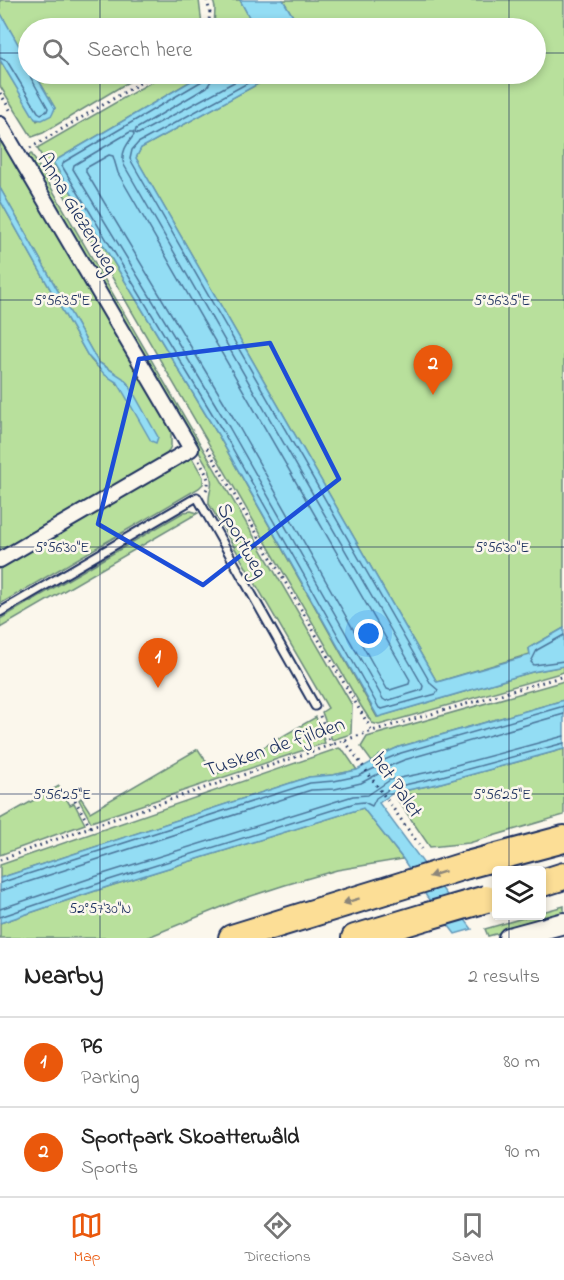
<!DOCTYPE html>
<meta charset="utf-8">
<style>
:root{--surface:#fff;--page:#f2f2f2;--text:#222;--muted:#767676;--line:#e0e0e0;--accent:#ea580c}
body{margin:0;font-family:"Indie Flower",sans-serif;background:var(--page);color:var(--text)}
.controls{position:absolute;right:18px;bottom:18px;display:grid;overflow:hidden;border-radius:6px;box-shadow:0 3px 9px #0003}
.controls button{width:54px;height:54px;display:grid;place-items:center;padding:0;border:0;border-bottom:2px solid var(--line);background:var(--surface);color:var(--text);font:30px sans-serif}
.you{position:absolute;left:369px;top:634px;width:21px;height:21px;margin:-15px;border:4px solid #fff;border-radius:50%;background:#1a73e8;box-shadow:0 0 0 9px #1a73e833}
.badge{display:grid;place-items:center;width:39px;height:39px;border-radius:50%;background:var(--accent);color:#fff;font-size:20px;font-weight:700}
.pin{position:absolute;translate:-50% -50px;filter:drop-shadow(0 2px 3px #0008)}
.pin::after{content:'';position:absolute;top:32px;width:21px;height:18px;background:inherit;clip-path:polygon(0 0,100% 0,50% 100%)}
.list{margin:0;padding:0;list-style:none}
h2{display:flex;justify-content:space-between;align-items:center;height:78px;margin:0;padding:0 24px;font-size:26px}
h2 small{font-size:20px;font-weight:400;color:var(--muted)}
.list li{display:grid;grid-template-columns:39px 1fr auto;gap:18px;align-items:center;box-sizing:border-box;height:90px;padding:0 24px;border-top:2px solid var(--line)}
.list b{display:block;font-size:22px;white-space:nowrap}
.list p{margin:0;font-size:20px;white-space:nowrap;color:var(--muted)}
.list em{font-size:20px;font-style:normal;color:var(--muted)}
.icon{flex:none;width:33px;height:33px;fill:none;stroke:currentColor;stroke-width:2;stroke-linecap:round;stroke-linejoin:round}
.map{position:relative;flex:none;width:564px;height:938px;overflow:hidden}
.search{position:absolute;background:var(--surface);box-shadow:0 3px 9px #0003;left:18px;right:18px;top:18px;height:66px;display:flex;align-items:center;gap:15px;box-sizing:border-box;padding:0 21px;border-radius:33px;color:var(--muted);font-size:22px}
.sheet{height:258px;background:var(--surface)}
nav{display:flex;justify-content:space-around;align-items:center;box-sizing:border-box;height:84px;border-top:2px solid var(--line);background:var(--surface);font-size:16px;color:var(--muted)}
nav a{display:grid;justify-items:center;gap:3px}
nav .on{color:var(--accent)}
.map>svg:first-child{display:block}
.green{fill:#b8e09c;stroke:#6a887d;stroke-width:1.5}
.water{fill:#93ddf4;stroke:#6397b8;stroke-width:1.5}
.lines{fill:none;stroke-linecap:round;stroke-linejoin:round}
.shore{stroke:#4b759a;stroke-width:1.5}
.lane-casing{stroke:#1b2f5e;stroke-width:11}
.street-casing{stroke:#1b2f5e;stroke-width:18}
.secondary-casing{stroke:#1b2f5e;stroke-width:24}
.highway-casing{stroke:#1b2f5e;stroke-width:30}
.path{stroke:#1b2f5e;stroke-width:3;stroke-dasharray:1.5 4.5;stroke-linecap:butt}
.lane{stroke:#fbf7ec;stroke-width:7}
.street{stroke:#fbf7ec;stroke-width:14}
.secondary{stroke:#fbf7ec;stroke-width:20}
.highway{stroke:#fcde96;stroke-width:26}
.highway-bridge-casing{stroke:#1b2f5e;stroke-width:30;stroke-linecap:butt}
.highway-bridge{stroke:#fcde96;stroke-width:26}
.oneway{fill:#8c867a}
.marked{fill:none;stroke:#1d4ed8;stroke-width:4.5;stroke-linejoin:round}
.ticks{fill:none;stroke:#1b2f5e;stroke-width:1.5;stroke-opacity:0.45}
.labels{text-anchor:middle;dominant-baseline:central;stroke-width:5;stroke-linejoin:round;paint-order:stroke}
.street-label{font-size:21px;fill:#1b2f5e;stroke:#fbf7ec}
.ticks-label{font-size:15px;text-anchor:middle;fill:#1b2f5e;stroke:#fbf7ec;stroke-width:5;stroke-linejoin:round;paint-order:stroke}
</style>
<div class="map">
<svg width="564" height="938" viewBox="0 0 564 938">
<rect width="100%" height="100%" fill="#fbf7ec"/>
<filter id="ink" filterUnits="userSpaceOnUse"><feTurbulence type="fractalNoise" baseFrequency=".0167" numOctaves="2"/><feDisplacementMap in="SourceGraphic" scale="12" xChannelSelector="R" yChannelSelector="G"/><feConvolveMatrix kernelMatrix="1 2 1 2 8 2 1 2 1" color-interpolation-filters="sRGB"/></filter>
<g filter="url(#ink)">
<g class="green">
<polygon points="0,0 199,0 202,25 201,28 28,28 28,62 0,12"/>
<polygon points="213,0 240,0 255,28 214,28 215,8"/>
<polygon points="283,0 564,0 564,628 529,648 530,654 437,682 136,158 141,148 265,80 273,74 536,74 536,28 300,28"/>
<polygon points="0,60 37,121 55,108 35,74 142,74 43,133 32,137 0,86"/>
<polygon points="165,74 203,74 53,162 217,433 377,717 532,672 564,666 564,672 379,725 372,723 361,706 37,148"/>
<path d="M 0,134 L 171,428 L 171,446 L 166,456 L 0,554 L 0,200 L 88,356 C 98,371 113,376 122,389 L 114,372 L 98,362 L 0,188 Z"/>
<path d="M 31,153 L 352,705 L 351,734 L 332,740 L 322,712 L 328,708 L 209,504 C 208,489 215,488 209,469 L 27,159 Z"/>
<polygon points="191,456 203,477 203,484 199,488 0,604 0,567"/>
<polygon points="191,511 198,513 0,628 0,619 184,512"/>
<polygon points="564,681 564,700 399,747 379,756 372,762 361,747 367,737"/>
<polygon points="316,717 325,743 91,822 79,800 81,798 90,812 198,749 215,775"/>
<polygon points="339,748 344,751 357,770 333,775 309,777 0,878 0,865"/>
<polygon points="564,749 564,815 469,843 430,847 393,793 437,784"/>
<polygon points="59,786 70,805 74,803 85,824 0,855 0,819"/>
<polygon points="363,808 403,859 337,870 285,885 239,900 146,938 0,938 0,923 110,886"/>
<polygon points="564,906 564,916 488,936 485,929 530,916 542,916 542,912"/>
</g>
<g class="water">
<polygon points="240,0 283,0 300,28 255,28"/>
<polygon points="0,12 28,62 28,74 35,74 55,108 52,115 42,120 35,119 0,60"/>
<polygon points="203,74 273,74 265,80 141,148 136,158 437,682 530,655 529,648 564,628 564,666 532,672 378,717 217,433 53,162"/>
<polygon points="0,188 98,362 123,378 129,385 158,437 156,443 151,441 118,383 105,375 88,356 0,200"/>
<polygon points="564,700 564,749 437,784 393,793 379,803 472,929 455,934 427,897 403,859 363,808 110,886 0,923 0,878 309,777 333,775 357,770 372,762 379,756 399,747"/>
</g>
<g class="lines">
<g class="shore">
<polyline points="0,58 7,61 38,112 41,114 47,111 48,108 31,78 30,74"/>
<polyline points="205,74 202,81 64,162 62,166 222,430 379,708 382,709 436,694 438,690 431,684 130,159 132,150 138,143 264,74"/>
<polyline points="212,74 211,81 207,87 136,129 135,133 138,134 249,74"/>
<path d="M 130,132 L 133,132 L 134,135 C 127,144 120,153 124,165 L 423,686 L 422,690 L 386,701 L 383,699 L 229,427 L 73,169 L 74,165 Z"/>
<polygon points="109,155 113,156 118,173 410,680 409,684 390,690 387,689 236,422 86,172 86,168"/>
<polyline points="564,635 537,650 531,662 534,665 564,661"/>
<polyline points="0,883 310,783 334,781 358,776 375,768 382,761 401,753 564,706"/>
<polyline points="0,891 311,790 335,789 361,783 378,774 387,767 404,760 564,714"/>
<polyline points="0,909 106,873 353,796 368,795 390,780 434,771 564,736"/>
<polyline points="0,917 109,880 355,803 364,802 372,806 376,798 391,788 435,778 564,743"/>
</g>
<defs>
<polyline id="lane" points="0,612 197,497 315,706"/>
<polyline id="street" points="0,124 191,449 0,560"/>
<polyline id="secondary" points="509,938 564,923"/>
<g id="highway">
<polyline points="467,865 564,839"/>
<polyline points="542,883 564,876"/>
<polyline points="232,938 407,884"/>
<polyline points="355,938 428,916"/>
</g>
</defs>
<use href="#lane" class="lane-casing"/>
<use href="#street" class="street-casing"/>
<use href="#secondary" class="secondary-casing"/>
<use href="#highway" class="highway-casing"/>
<g class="path">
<polyline points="207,0 210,13 208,28"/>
<polyline points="0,93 12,113"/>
<polyline points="30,148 155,74"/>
<polyline points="207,448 372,731"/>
<path d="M 199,461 C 204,470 212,480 206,490"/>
<polyline points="320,716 332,745"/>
<polyline points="345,741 422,849"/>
<polyline points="75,800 90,827"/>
<polyline points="0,860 90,827 372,731 564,676"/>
</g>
<use href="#lane" class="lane"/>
<use href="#street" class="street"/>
<use href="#secondary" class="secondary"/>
<use href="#highway" class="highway"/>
<defs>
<g id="highway-bridge">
<polyline points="407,884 467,865"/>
<polyline points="428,916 486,899"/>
</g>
</defs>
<use href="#highway-bridge" class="highway-bridge-casing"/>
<use href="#highway-bridge" class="highway-bridge"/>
</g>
<defs><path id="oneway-solid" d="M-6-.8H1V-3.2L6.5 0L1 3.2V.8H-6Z" transform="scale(1.5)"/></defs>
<g class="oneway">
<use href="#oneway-solid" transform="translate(437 874) rotate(162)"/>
<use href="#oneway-solid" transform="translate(351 901) rotate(163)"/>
</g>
</g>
<path class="marked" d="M 270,343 L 339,479 L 203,585 L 98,524 L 139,359 Z"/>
<path class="ticks" d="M 100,0 L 100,28M 509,0 L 509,28M 0,53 L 28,53M 536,53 L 564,53M 100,74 L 100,938M 509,74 L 509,870M 0,300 L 564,300M 0,547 L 564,547M 0,794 L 564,794M 509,916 L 509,938"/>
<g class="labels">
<g class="street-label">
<text transform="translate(77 214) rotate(59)">Anna Giezenweg</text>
<text transform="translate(241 541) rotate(61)">Sportweg</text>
<text transform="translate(275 748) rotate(-19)">Tusken de fjilden</text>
<text transform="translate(396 786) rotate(55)">het Palet</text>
</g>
</g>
<g class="ticks-label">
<text x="502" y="305">5°56'35"E</text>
<text x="62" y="305">5°56'35"E</text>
<text x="502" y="552">5°56'30"E</text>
<text x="62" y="552">5°56'30"E</text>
<text x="62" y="799">5°56'25"E</text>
<text x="502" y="799">5°56'25"E</text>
<text x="100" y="913">52°57'30"N</text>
</g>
</svg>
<div class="controls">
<button><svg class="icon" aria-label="layers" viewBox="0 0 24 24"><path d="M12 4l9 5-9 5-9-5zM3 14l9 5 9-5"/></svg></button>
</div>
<div class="you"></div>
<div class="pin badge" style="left:158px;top:688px">1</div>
<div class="pin badge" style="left:433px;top:395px">2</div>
<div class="search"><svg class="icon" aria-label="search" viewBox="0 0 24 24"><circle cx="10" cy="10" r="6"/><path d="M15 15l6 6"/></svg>Search here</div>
</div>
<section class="sheet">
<h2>Nearby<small>2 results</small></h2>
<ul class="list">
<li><span class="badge">1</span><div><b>P6</b><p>Parking</p></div><em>80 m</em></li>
<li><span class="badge">2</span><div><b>Sportpark Skoatterwâld</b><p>Sports</p></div><em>90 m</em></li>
</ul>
</section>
<nav>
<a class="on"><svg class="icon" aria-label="map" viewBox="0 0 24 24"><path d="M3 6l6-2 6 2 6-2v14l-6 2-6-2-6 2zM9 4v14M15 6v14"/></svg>Map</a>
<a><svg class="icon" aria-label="directions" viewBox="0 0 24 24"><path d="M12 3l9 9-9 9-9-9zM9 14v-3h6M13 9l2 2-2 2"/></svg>Directions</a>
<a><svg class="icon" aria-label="saved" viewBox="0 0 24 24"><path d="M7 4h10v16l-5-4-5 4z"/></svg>Saved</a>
</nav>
